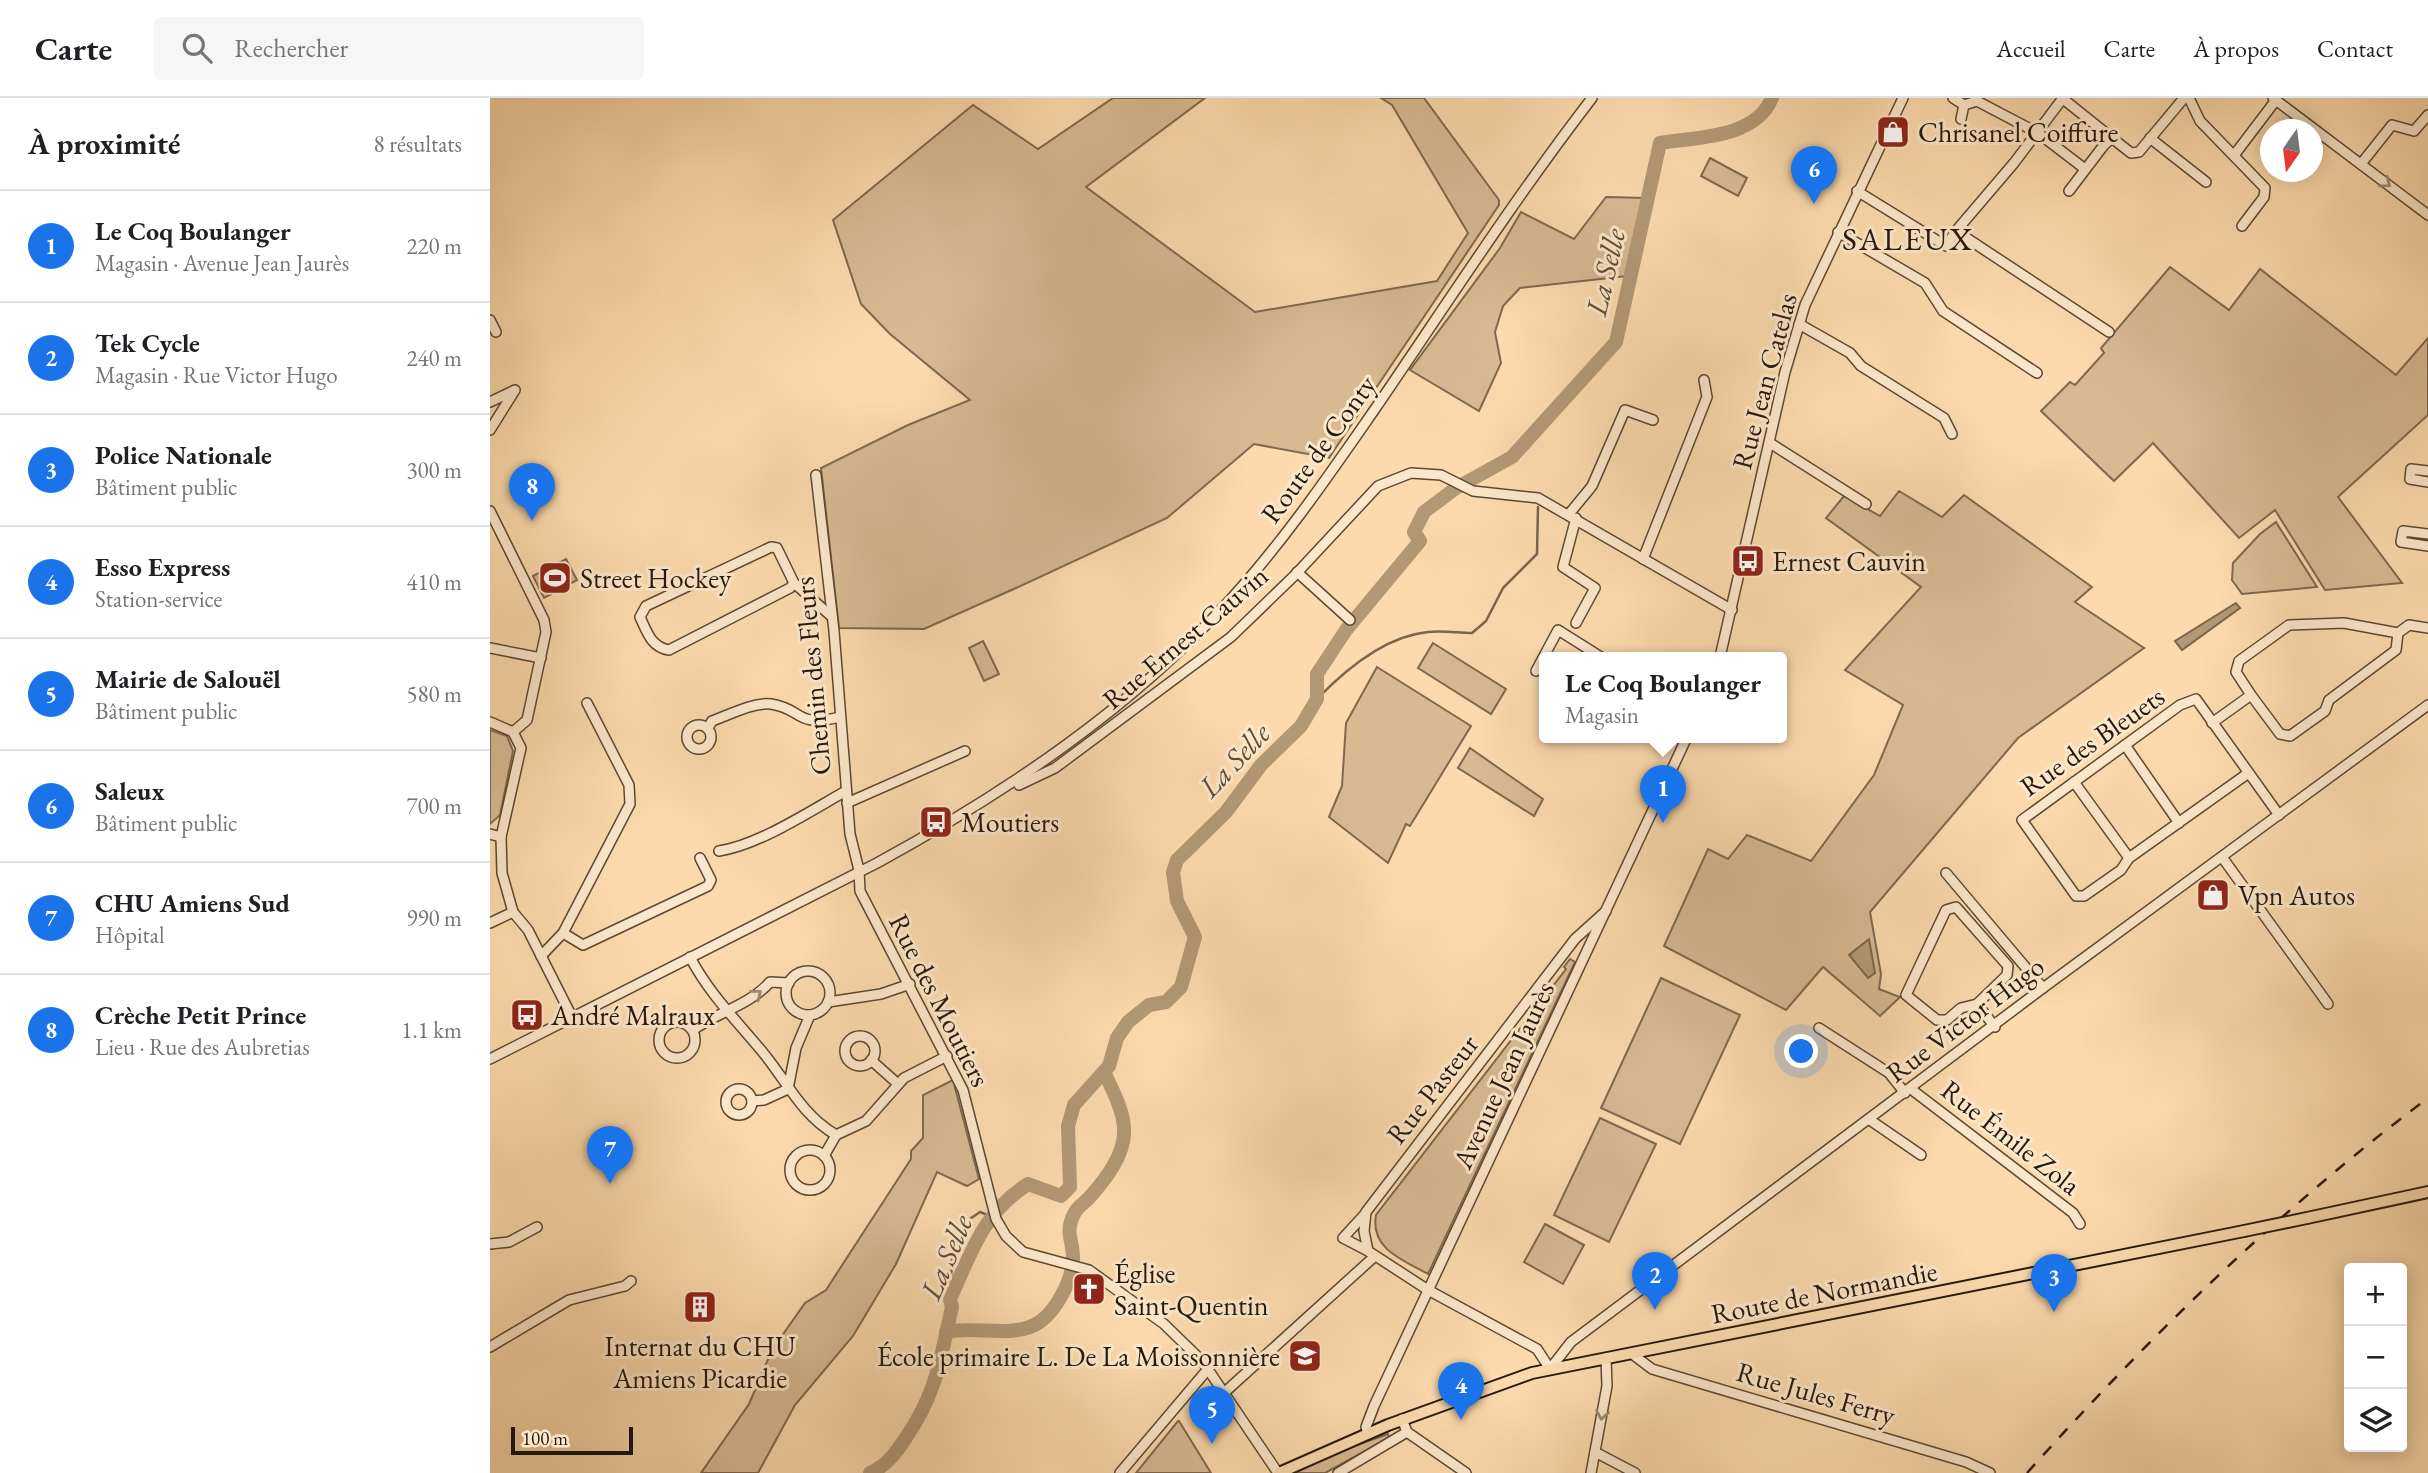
<!DOCTYPE html>
<html lang="fr">
<meta charset="utf-8">
<style>
:root{--surface:#fff;--page:#f6f6f6;--text:#202124;--muted:#757577;--line:#e0e0e0;--accent:#1a73e8}
body{margin:0;font-family:"EB Garamond",serif;background:var(--page);color:var(--text)}
.controls{position:absolute;right:21px;bottom:21px;display:grid;overflow:hidden;border-radius:7px;box-shadow:0 4px 18px #0003}
.controls button{width:63px;height:63px;display:grid;place-items:center;padding:0;border:0;border-bottom:2px solid var(--line);background:var(--surface);color:var(--text);font:35px sans-serif}
.compass{position:absolute;left:1770px;top:21px;width:63px;height:63px;border-radius:50%;background:var(--surface);box-shadow:0 4px 18px #0003;rotate:194deg}
.scale{position:absolute;left:21px;bottom:18px;width:122px;box-sizing:border-box;padding-left:7px;border:4px solid #26180c;border-top:0;font-size:19px;line-height:24px;white-space:nowrap;color:#26180c;-webkit-text-stroke:5px #fde7ca;paint-order:stroke}
.you{position:absolute;left:1312px;top:954px;width:24px;height:24px;margin:-18px;border:5px solid #fff;border-radius:50%;background:#1a73e8;box-shadow:0 0 0 10px #1a73e833}
.badge{display:grid;place-items:center;width:46px;height:46px;border-radius:50%;background:var(--accent);color:#fff;font-size:23px;font-weight:700}
.pin{position:absolute;translate:-50% -58px;filter:drop-shadow(0 2px 4px #0008)}
.pin::after{content:'';position:absolute;top:37px;width:24px;height:21px;background:inherit;clip-path:polygon(0 0,100% 0,50% 100%)}
.popup{position:absolute;left:1049px;top:554px;width:248px;height:91px;box-sizing:border-box;display:grid;place-content:center;border-radius:7px;background:var(--surface);filter:drop-shadow(0 2px 5px #0005);font-size:23px;white-space:nowrap;color:var(--muted)}
.popup b{font-size:26px;color:var(--text)}
.popup::after{content:'';position:absolute;left:50%;top:100%;margin-left:-14px;border:14px solid transparent;border-top-color:var(--surface)}
.list{margin:0;padding:0;list-style:none}
h2{display:flex;justify-content:space-between;align-items:center;height:91px;margin:0;padding:0 28px;font-size:30px}
h2 small{font-size:23px;font-weight:400;color:var(--muted)}
.list li{display:grid;grid-template-columns:46px 1fr auto;gap:21px;align-items:center;box-sizing:border-box;height:112px;padding:0 28px;border-top:2px solid var(--line)}
.list b{display:block;font-size:26px;white-space:nowrap}
.list p{margin:0;font-size:23px;white-space:nowrap;color:var(--muted)}
.list em{font-size:23px;font-style:normal;color:var(--muted)}
.icon{flex:none;width:38px;height:38px;fill:none;stroke:currentColor;stroke-width:2;stroke-linecap:round;stroke-linejoin:round}
.map{position:relative;flex:none;width:1938px;height:1375px;overflow:hidden}
header{display:flex;align-items:center;gap:42px;box-sizing:border-box;height:98px;padding:0 35px;background:var(--surface);border-bottom:2px solid var(--line)}
header strong{font-size:33px}
nav{display:flex;gap:38px;margin-inline-start:auto;font-size:24px}
.search{width:490px;height:63px;background:var(--page);display:flex;align-items:center;gap:18px;box-sizing:border-box;padding:0 24px;border-radius:7px;color:var(--muted);font-size:26px}
main{display:flex}
aside{flex:1;background:var(--surface)}
.map>svg:first-child{display:block}
.green{fill:#d8b992;stroke:#7f684f;stroke-width:2}
.water{fill:#b39876;stroke:#7b654c;stroke-width:2}
.lines{fill:none;stroke-linecap:round;stroke-linejoin:round}
.stream{stroke:#7b654c;stroke-width:2.5}
.river{stroke:#b39876;stroke-width:14}
.minor-casing{stroke:#5c4834;stroke-width:12}
.major-casing{stroke:#26180c;stroke-width:14}
.minor{stroke:#fde7ca;stroke-width:9}
.major{stroke:#fcdaad;stroke-width:10}
.rail{stroke:#26180c;stroke-width:2.5;stroke-dasharray:12 12;stroke-linecap:butt}
.major-bridge-casing{stroke:#26180c;stroke-width:14;stroke-linecap:butt}
.major-bridge{stroke:#fcdaad;stroke-width:10}
.oneway{stroke:#9c8a74}
.labels{text-anchor:middle;dominant-baseline:central;stroke-width:6;stroke-linejoin:round;paint-order:stroke}
.poi-label{font-size:28px;fill:#26180c;stroke:#fde7ca;text-anchor:start}
.street-label{font-size:28px;fill:#26180c;stroke:#fde7ca}
.water-label{font-size:30px;font-style:italic;fill:#5e4b36;stroke:#fde7ca}
.quarter-label{font-size:32px;letter-spacing:2px;fill:#26180c;stroke:#fde7ca}
</style>
<header>
<strong>Carte</strong>
<div class="search"><svg class="icon" aria-label="search" viewBox="0 0 24 24"><circle cx="10" cy="10" r="6"/><path d="M15 15l6 6"/></svg>Rechercher</div>
<nav><a>Accueil</a><a>Carte</a><a>À propos</a><a>Contact</a></nav>
</header>
<main>
<aside>
<h2>À proximité<small>8 résultats</small></h2>
<ul class="list">
<li><span class="badge">1</span><div><b>Le Coq Boulanger</b><p>Magasin · Avenue Jean Jaurès</p></div><em>220 m</em></li>
<li><span class="badge">2</span><div><b>Tek Cycle</b><p>Magasin · Rue Victor Hugo</p></div><em>240 m</em></li>
<li><span class="badge">3</span><div><b>Police Nationale</b><p>Bâtiment public</p></div><em>300 m</em></li>
<li><span class="badge">4</span><div><b>Esso Express</b><p>Station-service</p></div><em>410 m</em></li>
<li><span class="badge">5</span><div><b>Mairie de Salouël</b><p>Bâtiment public</p></div><em>580 m</em></li>
<li><span class="badge">6</span><div><b>Saleux</b><p>Bâtiment public</p></div><em>700 m</em></li>
<li><span class="badge">7</span><div><b>CHU Amiens Sud</b><p>Hôpital</p></div><em>990 m</em></li>
<li><span class="badge">8</span><div><b>Crèche Petit Prince</b><p>Lieu · Rue des Aubretias</p></div><em>1.1 km</em></li>
</ul>
</aside>
<div class="map">
<svg width="1938" height="1375" viewBox="0 0 1938 1375">
<rect width="100%" height="100%" fill="#fcdaad"/>
<filter id="stains"><feTurbulence type="fractalNoise" baseFrequency=".00286" numOctaves="4"/><feColorMatrix values="0 0 0 0 .2 0 0 0 0 .09 0 0 0 0 .02 0 0 0 .5 -.17"/></filter>
<radialGradient id="worn" r=".72"><stop offset=".6" stop-color="#630" stop-opacity="0"/><stop offset="1" stop-color="#630" stop-opacity=".3"/></radialGradient>
<g class="green">
<polygon points="623,0 715,0 596,89 765,214 947,183 978,135 902,7 891,0 934,0 1009,102 1009,107 839,360 764,346 677,420 526,490 434,531 349,530 331,370 418,327 480,302 400,236 371,206 343,122 483,7 548,51"/>
<polygon points="1220,60 1257,80 1248,98 1211,78"/>
<polygon points="1116,99 1156,100 1137,178 1030,190 1013,208 1005,234 1011,265 989,313 920,272 1010,150 1031,114 1084,141"/>
<polygon points="1680,169 1739,212 1770,171 1906,277 1938,240 1938,317 1848,399 1912,485 1835,492 1785,412 1749,440 1663,345 1624,383 1551,313 1580,284 1585,287 1614,255 1611,250"/>
<polygon points="1409,393 1452,419 1474,397 1602,489 1585,504 1654,550 1528,640 1380,814 1391,876 1389,891 1410,899 1390,918 1333,869 1296,912 1174,848 1218,751 1238,761 1257,737 1321,763 1384,677 1413,607 1355,572 1431,489 1336,420 1354,398 1390,418"/>
<polygon points="1786,424 1827,489 1752,496 1742,482 1743,465 1770,436"/>
<polygon points="76,461 87,482 54,500 43,478"/>
<polygon points="493,543 509,576 494,583 479,550"/>
<polygon points="943,545 1016,591 1001,616 928,570"/>
<polygon points="887,569 981,628 920,728 916,726 898,765 839,719 852,688 856,625"/>
<polygon points="0,632 17,638 23,653 10,717 0,726"/>
<polygon points="980,650 1053,701 1044,718 968,670"/>
<path d="M 1080,861 L 1085,864 L 938,1176 C 913,1162 880,1151 886,1117 L 1076,871 L 1074,869 Z"/>
<polygon points="1171,880 1250,917 1190,1046 1111,1010"/>
<polygon points="463,982 489,1081 477,1088 447,1074 406,1166 363,1238 305,1307 268,1375 211,1375 259,1306 282,1252 315,1205 336,1192 421,1061 421,1053 433,1040 433,997"/>
<polygon points="1110,1020 1166,1046 1119,1144 1064,1117"/>
<polygon points="1055,1126 1094,1147 1073,1186 1034,1164"/>
<polygon points="689,1323 721,1375 646,1375 688,1323"/>
<polygon points="898,1336 899,1340 835,1375 805,1375 850,1353"/>
</g>
<g class="water">
<polygon points="1746,505 1750,510 1692,552 1685,543"/>
<polygon points="1379,841 1385,875 1378,880 1359,857"/>
</g>
<g class="lines">
<g class="stream">
<path d="M 827,601 C 855,572 896,538 938,534 C 952,532 968,535 982,535 L 996,523 L 1013,490 L 1047,456 L 1048,409"/>
<polyline points="460,1201 462,1162 468,1129 490,1114 500,1118"/>
</g>
<g class="river">
<path d="M 456,1234 C 485,1227 525,1242 551,1223 C 567,1211 582,1182 583,1162 C 584,1143 574,1136 584,1116 C 587,1109 594,1105 599,1100 C 615,1082 636,1056 634,1030 C 633,1011 622,991 614,974"/>
<path d="M 380,1375 C 396,1368 405,1356 415,1341 C 447,1295 450,1262 462,1209 L 460,1201 C 482,1153 493,1115 538,1086 L 571,1098 L 580,1089 L 578,1028 L 584,1007 L 619,968 L 627,940 L 638,924 L 659,907 L 676,904 L 691,889 L 705,839 L 687,803 L 683,774 L 687,762 L 736,714 L 771,667 L 811,628 L 827,601 L 827,576 L 856,532 L 930,443 L 924,434 L 934,414 L 966,390 L 1022,359 L 1126,244 L 1170,45 C 1208,39 1266,40 1282,0"/>
</g>
<defs>
<g id="minor">
<polyline points="1463,0 1474,7"/>
<polyline points="1572,0 1622,40"/>
<polyline points="1699,0 1710,23 1775,90 1774,99 1752,128"/>
<polyline points="1783,0 1938,117"/>
<polyline points="1471,21 1474,7 1487,3 1548,35 1595,71"/>
<polyline points="1660,40 1716,84"/>
<polyline points="1745,56 1786,2"/>
<polyline points="1871,66 1902,27 1924,33 1938,17"/>
<polyline points="1367,93 1456,148 1466,133 1619,234"/>
<polyline points="1579,93 1614,47 1622,40 1641,55 1649,54 1694,0"/>
<polyline points="1466,133 1524,65 1573,0"/>
<polyline points="1348,134 1435,185 1453,213 1547,275"/>
<polyline points="0,222 6,234"/>
<polyline points="1309,226 1360,255 1371,268 1454,320 1462,336"/>
<polyline points="0,304 25,292 0,332"/>
<polyline points="1280,345 1376,406"/>
<polyline points="1938,373 1921,371 1920,381 1938,384"/>
<polyline points="326,377 344,533 360,736 369,772 370,793 473,992 506,1121 516,1138 533,1154 599,1172 674,1226 713,1264 788,1375"/>
<polyline points="0,413 54,522 56,534 37,622 23,634"/>
<polyline points="1079,416 1102,388 1135,312 1163,322"/>
<polyline points="1938,436 1913,433 1911,444 1938,448"/>
<path d="M 281,449 L 287,450 L 304,485 L 300,490 L 179,552 C 161,549 157,534 150,519 L 156,508 Z"/>
<polyline points="1153,461 1217,299 1214,282"/>
<polyline points="807,474 860,522"/>
<polyline points="304,485 341,518"/>
<polyline points="1086,525 1105,490 1073,469 1086,420"/>
<polyline points="1908,535 1919,527 1938,530"/>
<polyline points="0,550 51,560"/>
<polyline points="1230,559 1295,274 1315,207 1413,0"/>
<polyline points="1046,573 1068,532 1111,559"/>
<polyline points="0,624 23,634 31,650 11,739 12,775 23,814 38,832 82,919"/>
<polyline points="1722,625 1761,597 1746,574 1749,563 1799,527 1854,525 1908,535 1906,552 1839,602 1835,613 1800,638 1790,636 1761,597"/>
<circle cx="209" cy="639" r="12"/>
<path d="M 218,630 L 222,623 C 239,617 263,604 281,606 C 314,611 304,630 350,619"/>
<polyline points="1635,647 1689,725"/>
<polyline points="1757,676 1639,760 1631,772 1594,798 1586,798 1532,722 1690,607 1706,601 1789,717"/>
<polyline points="1584,684 1639,760"/>
<polyline points="529,687 565,670 741,539 805,477 888,388 921,375 951,377 983,393 1048,400 1242,512"/>
<polyline points="357,705 475,653"/>
<polyline points="0,736 11,739"/>
<path d="M 229,753 C 269,747 320,713 356,693"/>
<polyline points="1732,759 1838,906"/>
<polyline points="1456,775 1553,890"/>
<polygon points="1466,809 1518,868 1517,877 1487,906 1471,910 1457,922 1447,922 1416,897 1456,812"/>
<polyline points="1116,813 1085,841 876,1114 874,1133 878,1153 938,1192 1047,1251 1060,1271 1081,1244 1553,890 1938,607"/>
<polyline points="0,825 23,814"/>
<polyline points="73,835 93,847 218,788 221,782 210,760"/>
<polyline points="51,858 73,835 140,706 139,687 97,605"/>
<path d="M 200,859 C 219,896 249,925 275,957 C 299,987 312,1017 346,1037 L 376,1023 L 414,980 L 457,958"/>
<circle cx="318" cy="895" r="22"/>
<polyline points="338,904 391,896 420,886"/>
<polyline points="1487,906 1505,929"/>
<circle cx="187" cy="942" r="18"/>
<polyline points="1329,930 1399,975 1415,995"/>
<path d="M 203,932 C 228,914 260,907 280,884 L 299,885"/>
<circle cx="370" cy="953" r="15"/>
<path d="M 0,961 L 387,765 C 517,694 639,612 740,502 C 794,443 839,377 885,311 C 956,207 1025,100 1102,0"/>
<polyline points="381,962 408,986"/>
<circle cx="249" cy="1004" r="13"/>
<polyline points="1421,991 1583,1115 1590,1126"/>
<polyline points="262,1003 274,1002 298,991 306,950 320,917"/>
<polyline points="1380,1022 1431,1057"/>
<circle cx="320" cy="1072" r="20"/>
<polyline points="334,1058 346,1037"/>
<polyline points="875,1116 853,1140 878,1153"/>
<polyline points="0,1146 19,1144 47,1129"/>
<polyline points="0,1249 79,1202 135,1188 141,1183"/>
<polyline points="1141,1255 1162,1271 1476,1364 1500,1375"/>
<polyline points="735,1294 885,1158"/>
<polyline points="912,1321 917,1334 976,1375"/>
<polyline points="878,1336 876,1329 884,1308 1197,639"/>
<polyline points="1105,1354 1145,1375"/>
<polyline points="630,1375 718,1271"/>
<polyline points="848,1375 917,1334"/>
<polyline points="1101,1375 1117,1288 1116,1260"/>
</g>
<g id="major">
<polyline points="1817,1120 1938,1094"/>
<polyline points="789,1375 898,1327 1042,1275 1754,1133"/>
</g>
</defs>
<use href="#minor" class="minor-casing"/>
<use href="#major" class="major-casing"/>
<use href="#minor" class="minor"/>
<use href="#major" class="major"/>
<path class="rail" d="M 1537,1375 C 1660,1238 1790,1111 1938,1000"/>
<defs>
<polyline id="major-bridge" points="1754,1133 1817,1120"/>
</defs>
<use href="#major-bridge" class="major-bridge-casing"/>
<use href="#major-bridge" class="major-bridge"/>
</g>
<defs><path id="oneway-chevron" d="M-2-3.5L2.5 0L-2 3.5" fill="none" stroke-width="1.6" stroke-linecap="round" stroke-linejoin="round" transform="scale(1.75)"/></defs>
<g class="oneway">
<use href="#oneway-chevron" transform="translate(1896 85) rotate(37)"/>
<use href="#oneway-chevron" transform="translate(267 896) rotate(-38)"/>
<use href="#oneway-chevron" transform="translate(1112 1317) rotate(100)"/>
</g>
<defs>
<symbol id="shop-square" viewBox="-11 -11 22 22"><rect x="-9" y="-9" width="18" height="18" rx="4" fill="#8f2418" stroke="#fde7ca"/><path d="M-5-2.5h2.3a2.7 3.5 0 0 1 5.4 0H5L5.5 6h-11ZM-1.5-2.5h3a1.5 2.3 0 0 0-3 0Z" fill="#fff"/></symbol>
<symbol id="bus-square" viewBox="-11 -11 22 22"><rect x="-9" y="-9" width="18" height="18" rx="4" fill="#8f2418" stroke="#fde7ca"/><path d="M-5-6H5V4H4V6H2V4H-2V6H-4V4H-5ZM-3.5-4V0h7V-4ZM-3.5 1.2v1.5H-2V1.2ZM2 1.2v1.5H3.5V1.2Z" fill="#fff"/></symbol>
<symbol id="stadium-square" viewBox="-11 -11 22 22"><rect x="-9" y="-9" width="18" height="18" rx="4" fill="#8f2418" stroke="#fde7ca"/><path d="M0-5a6.5 5 0 1 0 0 10a6.5 5 0 1 0 0-10ZM-3.5-1.8h7v3.6h-7Z" fill="#fff"/></symbol>
<symbol id="church-square" viewBox="-11 -11 22 22"><rect x="-9" y="-9" width="18" height="18" rx="4" fill="#8f2418" stroke="#fde7ca"/><path d="M-1.2-6h2.4v3.5h3.3v2.4h-3.3V6h-2.4V-.1h-3.3v-2.4h3.3Z" fill="#fff"/></symbol>
<symbol id="building-square" viewBox="-11 -11 22 22"><rect x="-9" y="-9" width="18" height="18" rx="4" fill="#8f2418" stroke="#fde7ca"/><path d="M-4-6H4V6H1V3H-1V6H-4ZM-2.5-4.3h1.7v1.8h-1.7ZM.8-4.3h1.7v1.8H.8ZM-2.5-1h1.7V.8h-1.7ZM.8-1h1.7V.8H.8Z" fill="#fff"/></symbol>
<symbol id="school-square" viewBox="-11 -11 22 22"><rect x="-9" y="-9" width="18" height="18" rx="4" fill="#8f2418" stroke="#fde7ca"/><path d="M0-5L7-2L0 1L-7-2ZM-4 1L0 2.5L4 1V4Q0 6-4 4Z" fill="#fff"/></symbol>
</defs>
<g fill-rule="evenodd">
<use href="#shop-square" x="1384" y="15" width="38" height="38"/>
<use href="#bus-square" x="1239" y="444" width="38" height="38"/>
<use href="#stadium-square" x="46" y="461" width="38" height="38"/>
<use href="#bus-square" x="427" y="705" width="38" height="38"/>
<use href="#shop-square" x="1704" y="778" width="38" height="38"/>
<use href="#bus-square" x="18" y="898" width="38" height="38"/>
<use href="#church-square" x="580" y="1172" width="38" height="38"/>
<use href="#building-square" x="191" y="1190" width="38" height="38"/>
<use href="#school-square" x="796" y="1239" width="38" height="38"/>
</g>
<g class="labels">
<g class="poi-label">
<text x="1428" y="34">Chrisanel Coiffure</text>
<text x="1282" y="463">Ernest Cauvin</text>
<text x="90" y="480">Street Hockey</text>
<text x="471" y="724">Moutiers</text>
<text x="1748" y="797">Vpn Autos</text>
<text x="61" y="917">André Malraux</text>
<text x="624" y="1175">Église<tspan x="624" dy="32">Saint-Quentin</tspan></text>
<text x="210" y="1248" text-anchor="middle">Internat du CHU<tspan x="210" dy="32">Amiens Picardie</tspan></text>
<text x="790" y="1258" text-anchor="end">École primaire L. De La Moissonnière</text>
</g>
<g class="street-label">
<text transform="translate(1274 283) rotate(-75)">Rue Jean Catelas</text>
<text transform="translate(828 351) rotate(-54)">Route de Conty</text>
<text transform="translate(695 539) rotate(-40)">Rue Ernest Cauvin</text>
<text transform="translate(322 578) rotate(-95)">Chemin des Fleurs</text>
<text transform="translate(1602 643) rotate(-35)">Rue des Bleuets</text>
<text transform="translate(450 902) rotate(63)">Rue des Moutiers</text>
<text transform="translate(1475 921) rotate(-37)">Rue Victor Hugo</text>
<text transform="translate(1013 977) rotate(-65)">Avenue Jean Jaurès</text>
<text transform="translate(942 991) rotate(-52)">Rue Pasteur</text>
<text transform="translate(1521 1039) rotate(38)">Rue Émile Zola</text>
<text transform="translate(1334 1194) rotate(-11)">Route de Normandie</text>
<text transform="translate(1326 1295) rotate(16)">Rue Jules Ferry</text>
</g>
<g class="water-label">
<text transform="translate(1115 174) rotate(-77)">La Selle</text>
<text transform="translate(744 662) rotate(-47)">La Selle</text>
<text transform="translate(456 1159) rotate(-67)">La Selle</text>
</g>
<g class="quarter-label">
<text x="1418" y="141">SALEUX</text>
</g>
</g>
<rect width="100%" height="100%" filter="url(#stains)"/>
<rect width="100%" height="100%" fill="url(#worn)"/>
</svg>
<div class="controls">
<button>+</button>
<button>−</button>
<button><svg class="icon" aria-label="layers" viewBox="0 0 24 24"><path d="M12 4l9 5-9 5-9-5zM3 14l9 5 9-5"/></svg></button>
</div>
<svg class="compass" viewBox="-18 -18 36 36"><path d="M0-13l5 13h-10z" fill="#e53935"/><path d="M0 13l5-13h-10z" fill="#757577"/></svg>
<div class="scale">100 m</div>
<div class="you"></div>
<div class="pin badge" style="left:1173px;top:725px">1</div>
<div class="popup"><b>Le Coq Boulanger</b>Magasin</div>
<div class="pin badge" style="left:1165px;top:1212px">2</div>
<div class="pin badge" style="left:1564px;top:1214px">3</div>
<div class="pin badge" style="left:971px;top:1322px">4</div>
<div class="pin badge" style="left:722px;top:1346px">5</div>
<div class="pin badge" style="left:1324px;top:106px">6</div>
<div class="pin badge" style="left:120px;top:1086px">7</div>
<div class="pin badge" style="left:42px;top:423px">8</div>
</div>
</main>
